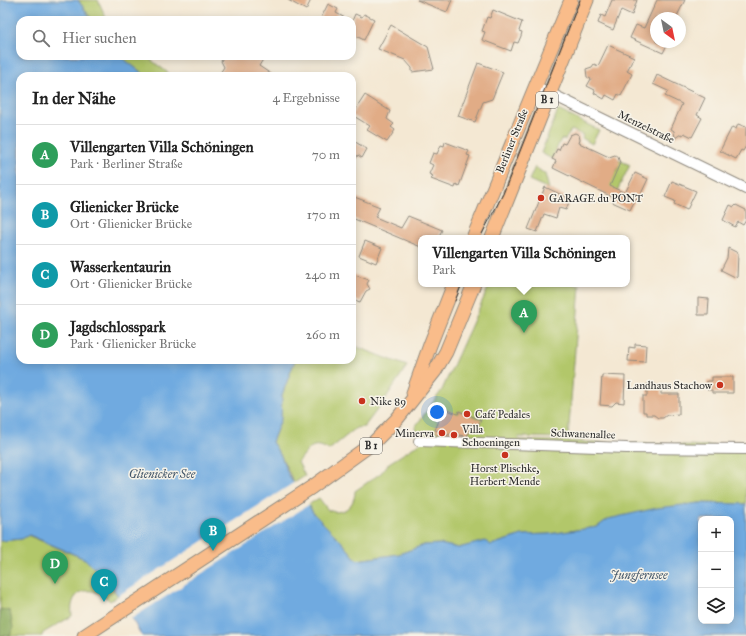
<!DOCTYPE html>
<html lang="de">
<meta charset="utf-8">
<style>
:root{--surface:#fff;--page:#f2f2f2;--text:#222;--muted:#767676;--line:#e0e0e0;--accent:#c8321e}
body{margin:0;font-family:"IM FELL Great Primer",serif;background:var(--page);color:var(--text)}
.controls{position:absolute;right:12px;bottom:12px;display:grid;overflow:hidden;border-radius:8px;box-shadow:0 2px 10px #0003}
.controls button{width:36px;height:36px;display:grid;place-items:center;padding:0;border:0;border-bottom:1px solid var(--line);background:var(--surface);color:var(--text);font:20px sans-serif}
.compass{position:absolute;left:650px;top:12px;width:36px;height:36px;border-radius:50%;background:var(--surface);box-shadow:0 2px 10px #0003;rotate:147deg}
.you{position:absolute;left:437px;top:412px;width:14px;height:14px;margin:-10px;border:3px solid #fff;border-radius:50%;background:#1a73e8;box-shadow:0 0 0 6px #1a73e833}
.badge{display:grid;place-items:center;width:26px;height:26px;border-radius:50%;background:var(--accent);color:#fff;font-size:13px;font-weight:700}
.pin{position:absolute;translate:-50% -33px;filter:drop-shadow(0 1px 2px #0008)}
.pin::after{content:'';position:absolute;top:21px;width:14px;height:12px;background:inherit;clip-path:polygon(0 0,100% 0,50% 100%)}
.popup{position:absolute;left:418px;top:235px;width:212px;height:52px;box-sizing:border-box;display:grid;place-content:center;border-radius:8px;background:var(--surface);filter:drop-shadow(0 1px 3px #0005);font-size:13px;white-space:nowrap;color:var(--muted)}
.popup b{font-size:15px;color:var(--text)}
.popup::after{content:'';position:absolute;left:50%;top:100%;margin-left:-8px;border:8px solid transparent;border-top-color:var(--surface)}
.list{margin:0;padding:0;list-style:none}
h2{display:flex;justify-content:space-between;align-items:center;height:52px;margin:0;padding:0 16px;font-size:17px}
h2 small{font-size:13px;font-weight:400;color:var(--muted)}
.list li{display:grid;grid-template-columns:26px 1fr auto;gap:12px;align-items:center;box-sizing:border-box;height:60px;padding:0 16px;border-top:1px solid var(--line)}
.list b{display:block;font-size:15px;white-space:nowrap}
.list p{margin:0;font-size:13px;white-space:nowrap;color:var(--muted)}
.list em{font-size:13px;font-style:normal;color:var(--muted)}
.icon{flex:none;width:22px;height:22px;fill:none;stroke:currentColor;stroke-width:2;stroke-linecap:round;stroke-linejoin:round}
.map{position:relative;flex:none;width:746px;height:636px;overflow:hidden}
.search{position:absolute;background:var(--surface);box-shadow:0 2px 10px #0003;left:16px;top:16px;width:340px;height:44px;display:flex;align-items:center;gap:10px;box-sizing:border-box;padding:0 14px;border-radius:12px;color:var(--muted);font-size:15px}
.panel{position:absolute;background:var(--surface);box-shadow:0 2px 10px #0003;left:16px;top:72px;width:340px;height:292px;border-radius:12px}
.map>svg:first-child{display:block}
.green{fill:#b2c76b;stroke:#6e794b;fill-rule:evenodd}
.forest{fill:#8dac5f;stroke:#5c6c45}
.water{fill:#6faae0;stroke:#4d6a86;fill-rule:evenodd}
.pier{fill:#f4e8d3}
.building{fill:#e1ac86}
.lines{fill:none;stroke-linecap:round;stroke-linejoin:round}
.minor-casing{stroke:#908a7f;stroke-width:12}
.major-casing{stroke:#908a7f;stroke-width:15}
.minor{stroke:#fff;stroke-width:10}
.major{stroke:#f9bc8a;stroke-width:13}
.tram{stroke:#2b2b2b;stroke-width:1}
.poi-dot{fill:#c8321e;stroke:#f7f3e8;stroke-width:1.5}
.labels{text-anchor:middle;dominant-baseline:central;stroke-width:3;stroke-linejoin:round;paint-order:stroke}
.shield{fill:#f7f3e8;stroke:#686764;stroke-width:1}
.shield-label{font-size:10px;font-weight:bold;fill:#2b2b2b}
.street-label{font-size:11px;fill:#2b2b2b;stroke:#f7f3e8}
.poi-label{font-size:11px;fill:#2b2b2b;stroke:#f7f3e8;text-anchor:start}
.water-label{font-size:12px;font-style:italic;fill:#43576a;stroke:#f7f3e8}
</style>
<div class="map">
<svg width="746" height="636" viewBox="0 0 746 636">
<rect width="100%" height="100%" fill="#f7f3e8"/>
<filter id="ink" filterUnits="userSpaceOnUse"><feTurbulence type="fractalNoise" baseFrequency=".025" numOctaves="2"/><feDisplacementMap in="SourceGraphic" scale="8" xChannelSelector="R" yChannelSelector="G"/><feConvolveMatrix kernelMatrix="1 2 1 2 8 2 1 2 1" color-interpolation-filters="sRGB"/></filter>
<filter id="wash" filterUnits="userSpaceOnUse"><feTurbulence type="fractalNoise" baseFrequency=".012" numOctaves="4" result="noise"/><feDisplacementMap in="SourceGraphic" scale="16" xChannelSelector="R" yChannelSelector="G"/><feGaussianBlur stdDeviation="0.9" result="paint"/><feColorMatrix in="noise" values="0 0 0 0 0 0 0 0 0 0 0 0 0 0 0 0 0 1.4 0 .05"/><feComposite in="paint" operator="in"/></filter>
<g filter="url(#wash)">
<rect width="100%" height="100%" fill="#f4e8d3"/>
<g class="green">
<polygon points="78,0 98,0 107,20 92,20"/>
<polygon points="120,56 146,56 172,76 146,76"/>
<polygon points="558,110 599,130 592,144 582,138 583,135 571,130 565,140 561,139 552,159 541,153"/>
<polygon points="619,160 630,165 614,197 605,193 618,168"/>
<polygon points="535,167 545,174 549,189 529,180"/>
<path d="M 490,284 L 572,284 L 580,286 L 568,438 L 519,437 L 518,440 L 746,447 L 746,504 L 699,503 L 608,519 L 597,527 L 549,534 L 522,535 L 491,545 L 476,544 L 458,548 L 440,544 L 424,545 L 399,554 L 357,560 L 341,541 L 314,514 L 308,505 L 319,498 L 328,510 C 343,516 355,506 355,491 L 381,473 L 389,463 L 425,440 L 416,434 L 415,427 L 442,390 ZM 444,409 L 457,415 L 459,411 L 481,420 L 477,429 L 471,427 L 467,438 L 458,435 L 457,437 L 455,436 L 453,441 L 449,436 L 435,431 L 439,422 L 435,420 L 437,416 L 441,418 Z"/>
<path d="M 352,345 L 407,366 L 383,402 L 364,427 L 356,428 L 329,450 C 311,439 308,451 298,462 L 305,476 L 294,483 L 281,456 L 272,442 L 281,419 L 282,395 L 295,360 L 352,360 Z"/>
<path d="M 27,535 L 85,559 L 106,580 L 118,596 L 110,601 C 92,583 68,589 72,616 L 43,633 L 42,636 L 0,636 L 0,541 L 22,539 Z"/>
</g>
<polygon class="forest" points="0,609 10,611 13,628 10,636 0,636"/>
<path class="water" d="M 0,0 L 78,0 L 92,20 L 20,20 L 20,56 L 120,56 L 146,76 L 20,76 L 20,360 L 295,360 L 282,395 L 281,419 L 272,442 L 281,456 L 288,474 L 314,514 L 341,541 L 357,560 L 399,554 L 424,545 L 440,544 L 458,548 L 485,541 L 491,545 L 522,535 L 549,534 L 597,527 L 608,519 L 657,508 L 699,503 L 746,504 L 746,636 L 142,636 L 112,586 L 85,559 L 29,535 L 22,539 L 0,541 ZM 701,519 L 731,519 L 731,621 L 701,621 Z"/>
<polygon class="pier" points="295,482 310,504 131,619 116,597"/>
<g id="blocks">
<g class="building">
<polygon points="288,0 311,0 306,10"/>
<polygon points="417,0 452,0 447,12"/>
<polygon points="612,0 637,0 632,15 621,10 613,30 598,23 601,15 605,17"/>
<polygon points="657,0 685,0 676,18 656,18 656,42 667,45 663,53 630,38 636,25 644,28"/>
<polygon points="328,4 338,9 336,13 349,20 320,20"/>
<polygon points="493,10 522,22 519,31 522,32 521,36 518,43 514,42 511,51 482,40 485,32 482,31 487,17 490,18"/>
<polygon points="355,14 362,17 364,14 374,19 364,40 352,34 352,21"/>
<polygon points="391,25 428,47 434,69 412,72 412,68 405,60 378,49"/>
<polygon points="608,45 634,57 627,71 632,74 621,96 618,94 615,100 606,95 604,99 594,93 595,90 587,86 591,79 587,77 586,69 592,67 594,64 598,66"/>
<polygon points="224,56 265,56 259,66 274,76 218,76 224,67 221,61"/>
<polygon points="478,63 503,72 492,99 483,102 475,122 458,116"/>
<polygon points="657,75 705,98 697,115 702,118 692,137 684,133 683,135 681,134 675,138 674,131 671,129 682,104 665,96 668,91 653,84"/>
<polygon points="365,95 390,111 387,119 394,124 391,127 395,130 387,142 367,130 370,126 352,115"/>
<polygon points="738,124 746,127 746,146 743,151 741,150 736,159 720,151 732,127 736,129"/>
<polygon points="575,133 579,135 580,140 579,143 609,157 615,155 618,157 620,163 610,186 625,193 635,173 648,179 638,200 636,198 630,210 612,202 614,198 553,168 556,161 552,159 557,149 559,150 562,143 565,144 570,135"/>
<polygon points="352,140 367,149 362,158 358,155 352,165"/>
<polygon points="445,142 469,151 467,155 470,156 459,186 456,184 455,188 431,179 433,176 429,174 433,165 429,163 433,153 437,154 441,145 444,146"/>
<polygon points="672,181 696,191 687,210 674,204 675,201 665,197"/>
<polygon points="545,187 570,199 566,210 559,208 556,218 544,214 537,232 528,229"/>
<polygon points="352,196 380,207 375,217 401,228 408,216 442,230 438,238 421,238 421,247 352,218"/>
<polygon points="730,205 734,207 736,205 746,210 746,220 743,225 738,222 735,227 723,220"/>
<polygon points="365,241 382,248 376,263 359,256"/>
<polygon points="728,248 738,253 737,278 721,270 727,258"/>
<polygon points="352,274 369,280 367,284 370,289 366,291 360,302 352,299"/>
<polygon points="698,298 709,299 708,315 698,315"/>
<polygon points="635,344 646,345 645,362 628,361 629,347 635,348"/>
<polygon points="602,375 625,376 624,403 616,402 612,406 600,405"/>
<polygon points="712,377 733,377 733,393 712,393 712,390 707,390 707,381 712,381"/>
<polygon points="647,384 656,384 656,387 661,387 661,394 679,394 679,414 667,415 663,418 658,418 654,415 646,415 646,412 643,412 643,396 647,396"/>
<polygon points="444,409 458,414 459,411 481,420 477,429 471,427 467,436 450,434 447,435 435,430"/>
</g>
</g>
</g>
<g filter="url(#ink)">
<use href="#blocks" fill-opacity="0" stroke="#908a7f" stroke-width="1"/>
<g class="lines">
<defs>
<g id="minor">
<polyline points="535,86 746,189"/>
<polyline points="419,441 627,448 746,449"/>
</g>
<g id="major">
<polyline points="473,238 571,0"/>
<polyline points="492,238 587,0"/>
<polyline points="413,393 430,345 454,284"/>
<polyline points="84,636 312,487 373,443 397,419 435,371 446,352 474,284"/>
</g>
</defs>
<use href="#minor" class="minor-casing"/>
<use href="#major" class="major-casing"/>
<use href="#minor" class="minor"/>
<use href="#major" class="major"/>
<g class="tram">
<polyline points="482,234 503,194 580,0"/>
<polyline points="455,301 462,284"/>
</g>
</g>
</g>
<g class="poi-dot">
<circle cx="541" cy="198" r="4"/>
<circle cx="720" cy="385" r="4"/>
<circle cx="362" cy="401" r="4"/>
<circle cx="467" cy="414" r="4"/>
<circle cx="442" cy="433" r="4"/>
<circle cx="454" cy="435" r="4"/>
<circle cx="505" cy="455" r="4"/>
</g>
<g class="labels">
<g class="shield">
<rect x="536" y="92" width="22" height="16" rx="3"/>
<rect x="360" y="438" width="22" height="16" rx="3"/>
</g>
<g class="shield-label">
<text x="547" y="100">B 1</text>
<text x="371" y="446">B 1</text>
</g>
<g class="street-label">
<text transform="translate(646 127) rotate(26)">Menzelstraße</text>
<text transform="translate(512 141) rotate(-68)">Berliner Straße</text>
<text transform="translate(583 434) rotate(2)">Schwanenallee</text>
</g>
<g class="poi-label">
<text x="549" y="198">GARAGE du PONT</text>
<text x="712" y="385" text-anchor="end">Landhaus Stachow</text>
<text x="370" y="401">Nike 89</text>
<text x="475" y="414">Café Pedales</text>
<text x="462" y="429">Villa<tspan x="462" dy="13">Schoeningen</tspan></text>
<text x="434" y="433" text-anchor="end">Minerva</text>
<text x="505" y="468" text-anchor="middle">Horst Plischke,<tspan x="505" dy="13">Herbert Mende</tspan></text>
</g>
<g class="water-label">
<text x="162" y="474">Glienicker See</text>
<text x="639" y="575">Jungfernsee</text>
</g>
</g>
</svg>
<div class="controls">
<button>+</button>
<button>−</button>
<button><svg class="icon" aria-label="layers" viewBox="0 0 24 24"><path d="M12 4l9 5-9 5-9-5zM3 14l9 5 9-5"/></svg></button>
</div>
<svg class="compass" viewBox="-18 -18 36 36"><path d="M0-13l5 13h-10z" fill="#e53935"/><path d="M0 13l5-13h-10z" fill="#767676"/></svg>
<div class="you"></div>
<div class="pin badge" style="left:524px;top:333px;background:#2e9e5b">A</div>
<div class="popup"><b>Villengarten Villa Schöningen</b>Park</div>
<div class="pin badge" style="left:213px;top:551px;background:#0f9aa8">B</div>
<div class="pin badge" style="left:104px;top:602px;background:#0f9aa8">C</div>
<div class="pin badge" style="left:55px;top:584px;background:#2e9e5b">D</div>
<div class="search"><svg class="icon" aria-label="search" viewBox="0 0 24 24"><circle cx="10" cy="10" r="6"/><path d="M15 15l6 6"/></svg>Hier suchen</div>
<section class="panel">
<h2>In der Nähe<small>4 Ergebnisse</small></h2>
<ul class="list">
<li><span class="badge" style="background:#2e9e5b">A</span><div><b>Villengarten Villa Schöningen</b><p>Park · Berliner Straße</p></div><em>70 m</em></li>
<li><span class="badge" style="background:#0f9aa8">B</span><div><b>Glienicker Brücke</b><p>Ort · Glienicker Brücke</p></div><em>170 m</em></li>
<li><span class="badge" style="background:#0f9aa8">C</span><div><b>Wasserkentaurin</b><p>Ort · Glienicker Brücke</p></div><em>240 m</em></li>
<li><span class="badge" style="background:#2e9e5b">D</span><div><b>Jagdschlosspark</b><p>Park · Glienicker Brücke</p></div><em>260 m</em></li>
</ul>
</section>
</div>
